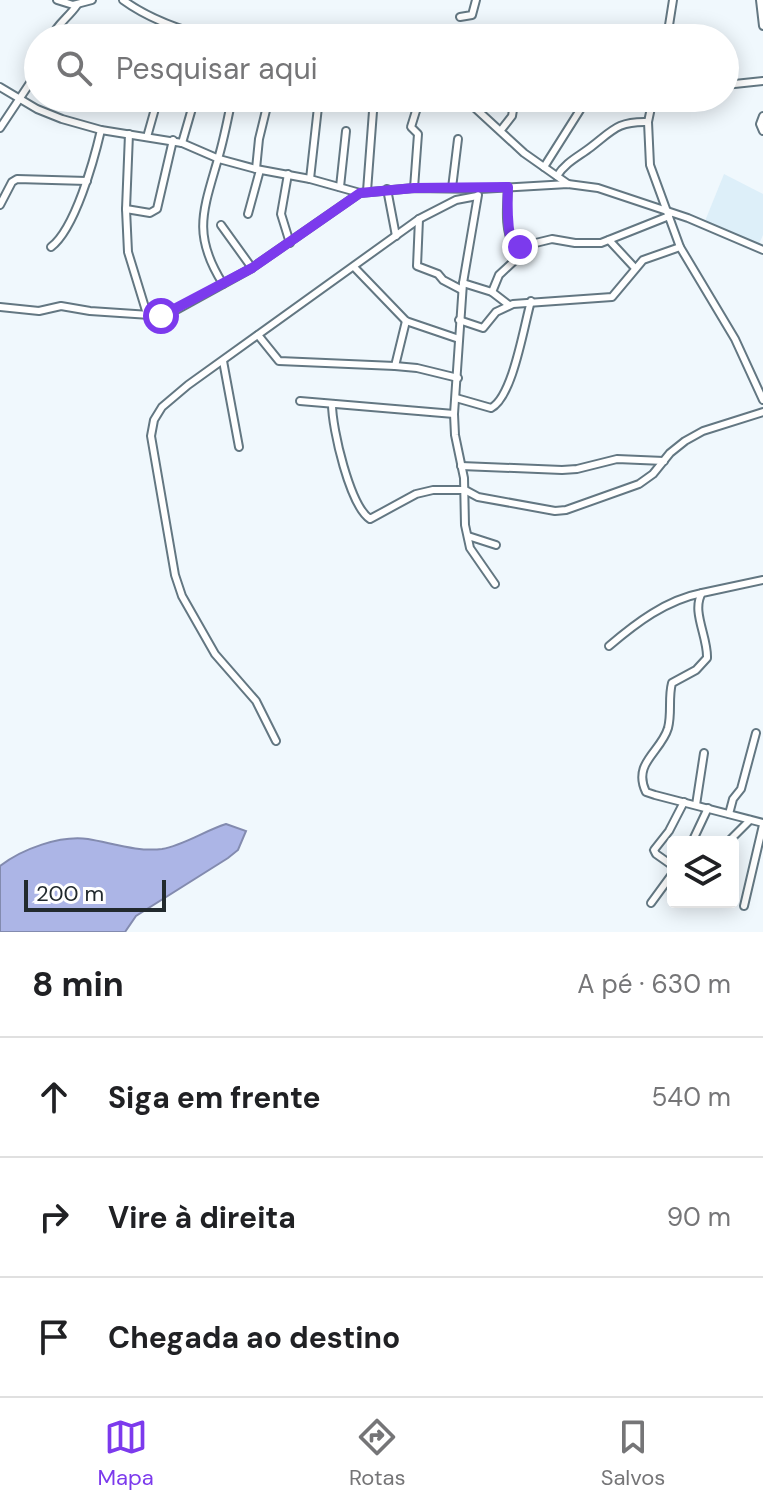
<!DOCTYPE html>
<html lang="pt">
<meta charset="utf-8">
<style>
:root{--surface:#fff;--page:#f6f6f6;--text:#202124;--muted:#757577;--line:#e0e0e0;--accent:#7c3aed}
body{margin:0;font-family:"DM Sans",sans-serif;background:var(--page);color:var(--text)}
.controls{position:absolute;right:24px;bottom:24px;display:grid;overflow:hidden;border-radius:8px;box-shadow:0 4px 20px #0003}
.controls button{width:72px;height:72px;display:grid;place-items:center;padding:0;border:0;border-bottom:2px solid var(--line);background:var(--surface);color:var(--text);font:40px sans-serif}
.scale{position:absolute;left:24px;bottom:20px;width:142px;box-sizing:border-box;padding-left:8px;border:4px solid #222a2e;border-top:0;font-size:22px;line-height:28px;white-space:nowrap;color:#222a2e;-webkit-text-stroke:6px #fff;paint-order:stroke}
.stop{position:absolute;width:24px;height:24px;margin:-18px;border:6px solid #7c3aed;border-radius:50%;background:#fff}
.stop.end{background:#7c3aed;border-color:#fff;box-shadow:0 2px 8px #0008}
.list{margin:0;padding:0;list-style:none}
h2{display:flex;justify-content:space-between;align-items:center;height:104px;margin:0;padding:0 32px;font-size:34px}
h2 small{font-size:26px;font-weight:400;color:var(--muted)}
.list li{display:grid;grid-template-columns:52px 1fr auto;gap:24px;align-items:center;box-sizing:border-box;height:120px;padding:0 32px;border-top:2px solid var(--line)}
.list b{display:block;font-size:30px;white-space:nowrap}
.list em{font-size:26px;font-style:normal;color:var(--muted)}
.icon{flex:none;width:44px;height:44px;fill:none;stroke:currentColor;stroke-width:2;stroke-linecap:round;stroke-linejoin:round}
.map{position:relative;flex:none;width:763px;height:932px;overflow:hidden}
.search{position:absolute;background:var(--surface);box-shadow:0 4px 20px #0003;left:24px;right:24px;top:24px;height:88px;display:flex;align-items:center;gap:20px;box-sizing:border-box;padding:0 28px;border-radius:44px;color:var(--muted);font-size:30px}
.sheet{height:464px;background:var(--surface)}
nav{display:flex;justify-content:space-around;align-items:center;box-sizing:border-box;height:112px;border-top:2px solid var(--line);background:var(--surface);font-size:22px;color:var(--muted)}
nav a{display:grid;justify-items:center;gap:4px}
nav .on{color:var(--accent)}
.map>svg:first-child{display:block}
.built{fill:#ddeff9}
.water{fill:#acb5e6;stroke:#838baf;stroke-width:2}
.lines{fill:none;stroke-linecap:round;stroke-linejoin:round}
.minor-casing{stroke:#637782;stroke-width:10}
.minor{stroke:#fff;stroke-width:6}
.route{stroke:#7c3aed;stroke-width:10}
</style>
<div class="map">
<svg width="763" height="932" viewBox="0 0 763 932">
<rect width="100%" height="100%" fill="#f0f8fd"/>
<polygon class="built" points="724,174 763,194 763,235 759,244 705,221"/>
<path class="water" d="M 226,824 L 246,831 L 238,850 L 228,858 L 136,916 L 125,932 L 0,932 L 0,866 C 22,849 60,835 88,839 C 112,843 137,852 162,849 C 184,845 204,831 226,824 Z"/>
<g class="lines">
<defs>
<g id="minor">
<polyline points="57,0 73,5 92,0"/>
<path d="M 123,0 C 149,19 180,30 212,38"/>
<polyline points="760,0 763,26"/>
<polyline points="460,17 472,15 476,0"/>
<path d="M 51,38 C 56,25 69,17 77,5"/>
<polyline points="667,38 673,0"/>
<polyline points="725,85 763,81"/>
<polyline points="0,87 37,109 62,119 101,130 182,143 219,159 256,169 310,179 360,193 414,188 480,189 568,184 598,188 688,218 763,250"/>
<polyline points="459,98 474,107 524,153 568,184"/>
<polyline points="653,98 648,122 650,165 680,247 735,339 763,400"/>
<polyline points="763,116 760,124 763,131"/>
<polyline points="0,128 38,71"/>
<polyline points="501,130 512,116 515,98"/>
<polyline points="129,134 126,209 128,252 147,314"/>
<polyline points="147,137 158,98"/>
<polyline points="182,143 195,98"/>
<polyline points="544,167 580,110"/>
<polyline points="256,169 259,139 269,98"/>
<polyline points="288,174 281,214 290,243"/>
<path d="M 557,176 C 566,162 578,157 591,147 C 613,130 618,121 648,122"/>
<polyline points="310,179 319,98"/>
<polyline points="340,187 346,131"/>
<path d="M 508,187 C 507,206 504,232 515,248 L 552,239 L 575,243 L 601,243 L 669,216"/>
<polyline points="414,188 418,134 411,127 420,98"/>
<polyline points="452,188 458,139"/>
<polyline points="387,189 396,236"/>
<polyline points="367,191 374,98"/>
<polyline points="478,195 463,283 454,414 455,435 464,478 465,525 470,548 495,584"/>
<polyline points="0,205 12,182 17,179 87,181"/>
<polyline points="126,209 150,213 157,209 173,140"/>
<polyline points="248,214 260,170"/>
<polyline points="419,219 417,266 438,274 443,280 462,290"/>
<polyline points="221,225 252,268"/>
<polyline points="609,240 634,267"/>
<path d="M 51,247 C 75,229 94,160 101,130"/>
<polyline points="354,267 406,321 459,339"/>
<polyline points="463,283 492,292 509,305"/>
<path d="M 223,284 C 192,235 203,211 218,159 C 224,139 228,118 232,98"/>
<polyline points="492,292 499,275 529,247"/>
<polyline points="0,307 39,311 61,306 90,311 165,316 252,268 360,193"/>
<polyline points="459,320 483,328 496,312 513,304 612,297 643,260 680,247"/>
<polyline points="258,335 279,361 395,366 417,368 458,378"/>
<polyline points="223,361 239,447"/>
<polyline points="395,366 406,321"/>
<path d="M 456,398 L 491,408 C 513,397 524,325 531,301"/>
<polyline points="300,401 454,414"/>
<path d="M 332,404 C 332,429 350,506 370,519 L 416,494 L 433,490 L 465,490 L 478,497 L 555,511 L 566,510 L 639,484 L 653,474 L 670,453 L 685,441 L 703,431 L 763,412"/>
<polyline points="461,466 562,470 577,469 617,459 664,461"/>
<polyline points="468,536 496,545"/>
<path d="M 763,580 L 702,593 C 691,611 708,637 707,658 L 696,670 L 672,683 C 668,698 672,713 668,728 C 661,752 632,763 646,792 L 655,795 L 763,823"/>
<path d="M 609,646 C 636,623 666,600 702,593"/>
<polyline points="276,741 256,701 215,654 182,596 175,575 151,436 154,420 162,407 188,385 419,219 456,200 477,196"/>
<polyline points="696,805 704,753"/>
<polyline points="729,814 733,799 741,789 756,733"/>
<polyline points="692,842 708,808"/>
<polyline points="728,842 750,820"/>
<polyline points="673,866 656,854 654,850 669,831 684,802"/>
<polyline points="651,903 673,873"/>
<polyline points="744,906 763,825"/>
</g>
</defs>
<use href="#minor" class="minor-casing"/>
<use href="#minor" class="minor"/>
</g>
<g class="lines">
<path class="route" d="M 161,316 L 252,268 L 360,193 L 414,188 L 508,187 C 507,208 507,226 512,246 L 520,247"/>
</g>
</svg>
<div class="controls">
<button><svg class="icon" aria-label="layers" viewBox="0 0 24 24"><path d="M12 4l9 5-9 5-9-5zM3 14l9 5 9-5"/></svg></button>
</div>
<div class="scale">200 m</div>
<div class="stop" style="left:161px;top:316px"></div>
<div class="stop end" style="left:520px;top:247px"></div>
<div class="search"><svg class="icon" aria-label="search" viewBox="0 0 24 24"><circle cx="10" cy="10" r="6"/><path d="M15 15l6 6"/></svg>Pesquisar aqui</div>
</div>
<section class="sheet">
<h2>8 min<small>A pé · 630 m</small></h2>
<ul class="list">
<li><svg class="icon" aria-label="ahead" viewBox="0 0 24 24"><path d="M12 20V5M6 11l6-6 6 6"/></svg><div><b>Siga em frente</b></div><em>540 m</em></li>
<li><svg class="icon" aria-label="right" viewBox="0 0 24 24"><path d="M7 20v-9h11M14 6l5 5-5 5"/></svg><div><b>Vire à direita</b></div><em>90 m</em></li>
<li><svg class="icon" aria-label="arrive" viewBox="0 0 24 24"><path d="M6 21V4h12l-3 4 3 4H6"/></svg><div><b>Chegada ao destino</b></div></li>
</ul>
</section>
<nav>
<a class="on"><svg class="icon" aria-label="map" viewBox="0 0 24 24"><path d="M3 6l6-2 6 2 6-2v14l-6 2-6-2-6 2zM9 4v14M15 6v14"/></svg>Mapa</a>
<a><svg class="icon" aria-label="directions" viewBox="0 0 24 24"><path d="M12 3l9 9-9 9-9-9zM9 14v-3h6M13 9l2 2-2 2"/></svg>Rotas</a>
<a><svg class="icon" aria-label="saved" viewBox="0 0 24 24"><path d="M7 4h10v16l-5-4-5 4z"/></svg>Salvos</a>
</nav>
